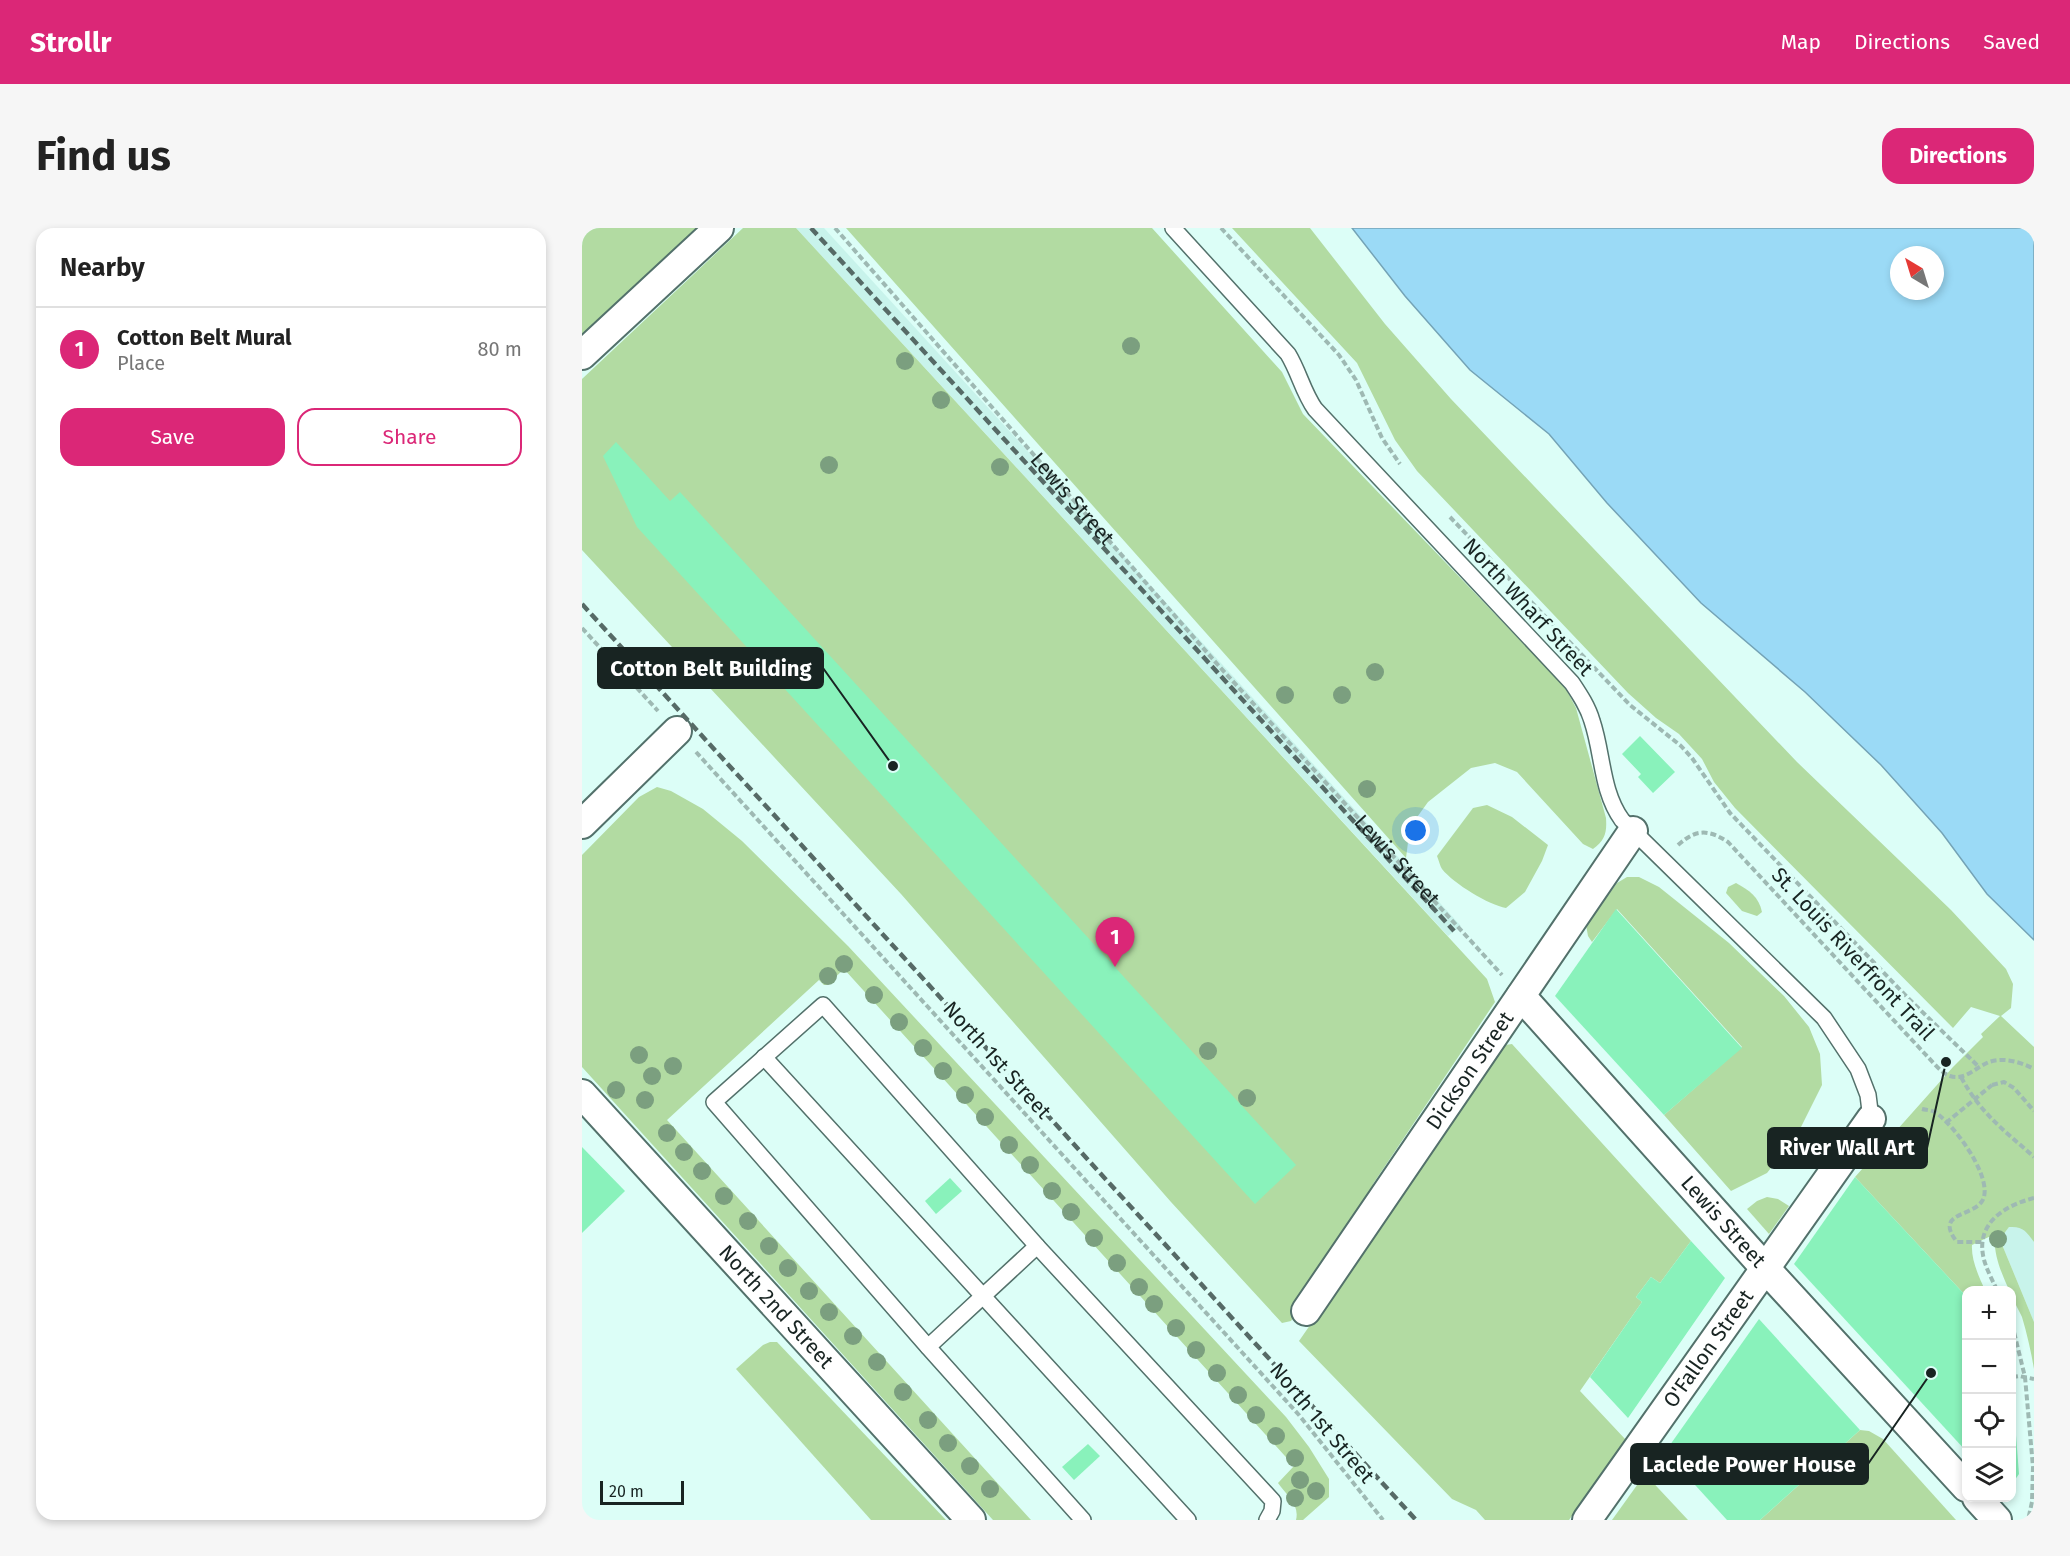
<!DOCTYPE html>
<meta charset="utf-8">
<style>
:root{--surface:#fff;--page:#f6f6f6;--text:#222;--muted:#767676;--line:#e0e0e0;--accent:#db2777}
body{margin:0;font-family:"Fira Sans",sans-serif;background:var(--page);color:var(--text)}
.controls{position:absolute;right:18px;bottom:18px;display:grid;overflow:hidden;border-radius:12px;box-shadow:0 3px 9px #0003}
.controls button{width:54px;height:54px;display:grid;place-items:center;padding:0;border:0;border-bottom:2px solid var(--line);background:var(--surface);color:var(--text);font:30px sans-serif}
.compass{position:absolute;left:1308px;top:18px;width:54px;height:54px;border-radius:50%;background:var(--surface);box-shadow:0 3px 9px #0003;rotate:322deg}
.scale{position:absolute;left:18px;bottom:15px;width:84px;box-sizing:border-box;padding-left:6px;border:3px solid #182422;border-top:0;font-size:16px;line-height:21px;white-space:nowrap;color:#182422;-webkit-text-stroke:4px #dcfef7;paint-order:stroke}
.you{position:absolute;left:834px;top:603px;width:21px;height:21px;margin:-15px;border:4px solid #fff;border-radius:50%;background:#1a73e8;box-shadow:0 0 0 9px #1a73e833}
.badge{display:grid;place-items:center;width:39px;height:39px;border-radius:50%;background:var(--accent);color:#fff;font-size:20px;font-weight:700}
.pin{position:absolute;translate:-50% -50px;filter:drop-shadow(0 2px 3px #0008)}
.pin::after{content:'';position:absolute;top:32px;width:21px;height:18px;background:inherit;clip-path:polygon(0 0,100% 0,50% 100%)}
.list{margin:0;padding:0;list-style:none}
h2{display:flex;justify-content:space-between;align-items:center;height:78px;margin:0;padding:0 24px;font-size:26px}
h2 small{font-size:20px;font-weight:400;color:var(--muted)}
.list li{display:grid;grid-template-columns:39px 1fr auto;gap:18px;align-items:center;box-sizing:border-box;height:84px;padding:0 24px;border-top:2px solid var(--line)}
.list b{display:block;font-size:22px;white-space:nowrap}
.list p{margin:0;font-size:20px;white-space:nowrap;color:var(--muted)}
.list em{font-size:20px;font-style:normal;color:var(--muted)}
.actions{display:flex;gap:12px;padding:18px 24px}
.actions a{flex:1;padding:14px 0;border:2px solid var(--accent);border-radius:18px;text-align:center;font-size:21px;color:var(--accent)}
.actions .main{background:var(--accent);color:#fff}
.icon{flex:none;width:33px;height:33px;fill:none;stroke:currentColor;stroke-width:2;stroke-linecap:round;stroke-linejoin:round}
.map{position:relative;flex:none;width:1452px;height:1292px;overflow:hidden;border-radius:18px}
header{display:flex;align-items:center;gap:36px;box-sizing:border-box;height:84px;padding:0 30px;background:var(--accent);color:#fff}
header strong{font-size:28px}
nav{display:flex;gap:33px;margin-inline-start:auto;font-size:21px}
.intro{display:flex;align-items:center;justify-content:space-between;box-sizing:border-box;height:144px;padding:0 36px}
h1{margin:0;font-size:42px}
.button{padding:15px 27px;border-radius:18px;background:var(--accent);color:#fff;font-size:21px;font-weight:700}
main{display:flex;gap:36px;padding:0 36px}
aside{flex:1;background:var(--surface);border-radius:18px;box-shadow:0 3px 9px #0003}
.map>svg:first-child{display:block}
.built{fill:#c8f3eb}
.green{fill:#b2dba2}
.water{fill:#9bdaf6;stroke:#74a3b6;stroke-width:1.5;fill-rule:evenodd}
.building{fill:#89f2bb}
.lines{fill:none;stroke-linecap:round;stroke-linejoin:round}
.service-casing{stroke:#53716b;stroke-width:18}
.minor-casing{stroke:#53716b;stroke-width:32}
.path{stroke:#9eb9b3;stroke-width:4;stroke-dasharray:6 3;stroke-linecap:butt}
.service{stroke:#fff;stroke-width:15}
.minor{stroke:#fff;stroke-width:28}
.rail{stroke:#566a66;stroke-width:4.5;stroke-dasharray:9 4.5;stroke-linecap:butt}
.path-bridge{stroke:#9eb9b3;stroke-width:4;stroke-dasharray:6 3;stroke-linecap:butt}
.tree{fill:#7b9f7f}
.labels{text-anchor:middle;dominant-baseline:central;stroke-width:6;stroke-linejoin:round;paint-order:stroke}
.street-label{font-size:21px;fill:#182422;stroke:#dcfef7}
.leader{fill:none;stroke:#182422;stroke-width:2}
.callout-dot{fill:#182422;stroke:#dcfef7;stroke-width:2}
.callout{fill:#182422;stroke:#182422;stroke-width:2}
.callout-label{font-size:22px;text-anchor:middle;font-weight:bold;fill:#fff}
</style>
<header>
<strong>Strollr</strong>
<nav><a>Map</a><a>Directions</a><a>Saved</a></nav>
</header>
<div class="intro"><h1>Find us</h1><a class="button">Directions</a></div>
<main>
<aside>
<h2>Nearby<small></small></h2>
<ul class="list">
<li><span class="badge">1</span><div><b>Cotton Belt Mural</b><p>Place</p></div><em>80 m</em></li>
</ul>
<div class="actions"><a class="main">Save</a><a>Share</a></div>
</aside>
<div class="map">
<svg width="1452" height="1292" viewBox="0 0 1452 1292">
<rect width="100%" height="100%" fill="#dcfef7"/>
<g class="built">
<polygon points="214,0 242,0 879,698 866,708"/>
<polygon points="1452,990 1452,1094 1421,1019 1421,1007 1427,999"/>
</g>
<g class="green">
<polygon points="0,0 118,0 0,109"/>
<polygon points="161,0 214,0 905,751 913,774 791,956 795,964 709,1093 700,1095 589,974 319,666 0,322 0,151"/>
<path d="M 264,0 L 570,0 L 700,144 L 721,186 L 983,459 L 994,480 L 1024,590 C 1025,605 1023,612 1011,621 L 1001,616 L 935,544 L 913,535 L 889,540 L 846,574 L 828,599 L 824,630 Z"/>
<path d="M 650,0 L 728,0 L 803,96 L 869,171 L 1215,534 L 1369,682 L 1424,741 L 1431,756 L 1429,780 L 1419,788 L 1452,819 L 1452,1014 C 1444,1003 1441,998 1427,999 L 1421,1007 L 1421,1019 L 1452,1094 L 1452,1141 C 1449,1123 1445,1106 1440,1089 C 1436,1080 1430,1072 1430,1062 L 1427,1062 C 1419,1044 1411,1026 1413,1006 L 1390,1017 C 1389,1032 1397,1049 1403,1062 L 1384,1062 L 1384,1068 L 1273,949 L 1371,839 L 1401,809 L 1399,806 L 1418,788 L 1389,779 L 1371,800 L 1153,580 L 1132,554 L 1120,531 L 1097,506 L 1074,490 L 1046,465 L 835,243 L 813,212 L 775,135 Z"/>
<path d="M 75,559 L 89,563 L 121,581 L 160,613 L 266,718 L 704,1189 L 727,1219 L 747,1251 L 747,1269 L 721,1292 L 714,1292 C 718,1276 704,1267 696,1255 L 712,1238 L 262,741 L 245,757 L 242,757 L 237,752 L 85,892 L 449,1292 L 411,1292 L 0,839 L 0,627 L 57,569 Z"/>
<path d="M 905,577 L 930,589 L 966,617 L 960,633 L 943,664 L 924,680 C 907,677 872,656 860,641 C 858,638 857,633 855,628 L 891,580 Z"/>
<polygon points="1045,649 1057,649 1077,659 1147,715 1202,768 1227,799 1238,826 1240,857 1215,907 1185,945 1149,963 1082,887 1160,819 1035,681 1010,714 1006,708 1004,697 1035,655"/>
<path d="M 1154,655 C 1167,662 1177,669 1180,684 L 1175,688 L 1160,683 L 1144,665 L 1146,659 Z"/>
<polygon points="930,816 1109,1013 1078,1055 1069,1049 1054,1069 1060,1074 998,1163 1044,1212 987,1292 903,1292 894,1282 870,1271 717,1113 923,817"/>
<polygon points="1185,969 1196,971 1207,978 1187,1006 1165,981 1175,973"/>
<polygon points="188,1114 195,1114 364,1292 289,1292 154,1141 181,1117"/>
<polygon points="1278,1202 1287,1203 1301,1211 1374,1292 1178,1292"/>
<polygon points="1063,1246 1106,1292 1030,1292"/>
</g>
<path class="water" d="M 770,0 L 1452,0 L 1452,712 L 1405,666 L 1360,605 L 1299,537 L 1223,464 L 1119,375 L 1025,275 L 967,206 L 888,142 L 823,68 ZM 1317,27 L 1353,27 L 1353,63 L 1317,63 Z"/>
<g class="building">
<polygon points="34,214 88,273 98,264 714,937 673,976 55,299 21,228"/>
<polygon points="1058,508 1093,544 1071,565 1056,549 1059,546 1040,526"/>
<polygon points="1034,681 1160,820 1082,887 973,768"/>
<polygon points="0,919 43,963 0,1005"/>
<polygon points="1273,949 1384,1068 1384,1223 1212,1036"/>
<polygon points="368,950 380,963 354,986 343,973"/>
<polygon points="1109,1013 1143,1050 1046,1190 1008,1149 1060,1074 1054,1069 1069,1049 1078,1055"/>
<polygon points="1177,1091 1278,1202 1178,1292 1145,1292 1083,1224"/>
<polygon points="1431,1168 1437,1246 1430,1256 1430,1169"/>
<polygon points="506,1216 518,1228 492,1252 480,1239"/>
</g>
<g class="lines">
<defs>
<g id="service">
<path d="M 591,0 L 706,126 C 717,144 721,164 733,181 L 990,455 C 998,467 1006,479 1010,493 C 1021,525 1019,563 1040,592 L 1242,790 L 1276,841 L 1286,867 L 1289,891"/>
<polyline points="182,829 606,1292"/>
<polyline points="455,1018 241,777 132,874 346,1119 501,1292"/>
<polyline points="346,1119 455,1018 691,1273 690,1283 685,1292"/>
</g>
<g id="minor">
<polyline points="0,127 137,0"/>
<polyline points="0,596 95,503"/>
<path id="s2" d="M 939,768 L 1183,1040 L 1384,1259"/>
<path id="s3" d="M 0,866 L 389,1292"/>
<path id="s4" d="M 724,1083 L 1051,603"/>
<polyline points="1395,1270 1415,1292"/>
<path id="s5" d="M 1005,1292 L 1289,891"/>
</g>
</defs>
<use href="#service" class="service-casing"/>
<use href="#minor" class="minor-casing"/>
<g class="path">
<path id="s1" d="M 253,0 L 636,437 L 920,747"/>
<polyline points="639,0 757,127 774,152 800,210 818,236"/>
<polyline points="868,289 1048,477 1099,518 1110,530 1148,585 1328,772 1397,839"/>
<polyline points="0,400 76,483"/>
<polyline points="114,524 717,1187 801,1292"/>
<path d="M 1096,617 C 1114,601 1126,601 1146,614 L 1344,827 C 1351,834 1359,845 1368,848 C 1383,853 1394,839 1407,834 C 1422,829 1439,834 1452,841"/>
<path d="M 1379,849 C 1399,886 1422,902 1452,929"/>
<polyline points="1410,857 1422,854 1432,860 1452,883"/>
<path d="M 1340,881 C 1344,882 1349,882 1353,884 C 1372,897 1408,945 1402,969 C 1396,990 1350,982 1375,1014 L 1400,1014"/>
<polyline points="1364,895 1371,889"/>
<path d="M 1415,1062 C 1410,1051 1403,1039 1401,1027 C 1395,994 1424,977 1452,970"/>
<polyline points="1430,1096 1443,1149 1451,1239 1450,1274 1446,1292"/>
</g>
<use href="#service" class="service"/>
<use href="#minor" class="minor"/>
<g class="rail">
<polyline points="229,0 872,703"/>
<polyline points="0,376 834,1292"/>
</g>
<g class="path-bridge">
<polyline points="1371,889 1410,857"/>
<polyline points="1430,1149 1437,1148 1452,1151"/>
</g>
</g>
<g class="tree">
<circle cx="549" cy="118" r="9"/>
<circle cx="323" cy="133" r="9"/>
<circle cx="359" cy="172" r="9"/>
<circle cx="247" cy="237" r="9"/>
<circle cx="418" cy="239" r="9"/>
<circle cx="793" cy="444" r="9"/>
<circle cx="703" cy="467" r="9"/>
<circle cx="760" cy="467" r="9"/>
<circle cx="785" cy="561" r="9"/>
<circle cx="262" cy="736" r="9"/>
<circle cx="246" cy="748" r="9"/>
<circle cx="292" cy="767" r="9"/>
<circle cx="317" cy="794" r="9"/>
<circle cx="341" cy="820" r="9"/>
<circle cx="626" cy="823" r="9"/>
<circle cx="57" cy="827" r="9"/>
<circle cx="91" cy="838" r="9"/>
<circle cx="361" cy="843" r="9"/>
<circle cx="70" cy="848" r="9"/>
<circle cx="34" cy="862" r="9"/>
<circle cx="383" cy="867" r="9"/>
<circle cx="665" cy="870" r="9"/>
<circle cx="63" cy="872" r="9"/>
<circle cx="403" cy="889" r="9"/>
<circle cx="85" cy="905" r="9"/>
<circle cx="427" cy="917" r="9"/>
<circle cx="102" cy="924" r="9"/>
<circle cx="448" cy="937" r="9"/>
<circle cx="120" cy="943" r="9"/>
<circle cx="470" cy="963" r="9"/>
<circle cx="142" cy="968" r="9"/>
<circle cx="489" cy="984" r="9"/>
<circle cx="166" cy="993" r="9"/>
<circle cx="512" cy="1010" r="9"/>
<circle cx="1416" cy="1011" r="9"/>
<circle cx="187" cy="1018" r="9"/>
<circle cx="535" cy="1035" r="9"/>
<circle cx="206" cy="1040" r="9"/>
<circle cx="557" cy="1059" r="9"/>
<circle cx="227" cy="1063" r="9"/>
<circle cx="572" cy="1076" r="9"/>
<circle cx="247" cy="1084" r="9"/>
<circle cx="594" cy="1100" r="9"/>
<circle cx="271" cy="1108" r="9"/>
<circle cx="614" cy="1122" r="9"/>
<circle cx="295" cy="1134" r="9"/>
<circle cx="635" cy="1145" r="9"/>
<circle cx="321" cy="1164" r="9"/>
<circle cx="656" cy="1167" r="9"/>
<circle cx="674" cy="1187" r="9"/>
<circle cx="346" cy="1192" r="9"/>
<circle cx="694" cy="1208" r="9"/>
<circle cx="366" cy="1215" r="9"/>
<circle cx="713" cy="1230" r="9"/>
<circle cx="388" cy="1238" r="9"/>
<circle cx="718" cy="1252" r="9"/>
<circle cx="408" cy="1261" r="9"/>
<circle cx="734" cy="1263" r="9"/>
<circle cx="713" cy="1270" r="9"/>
</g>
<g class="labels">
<g class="street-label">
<text stroke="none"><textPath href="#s1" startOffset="360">Lewis Street</textPath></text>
<text transform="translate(946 379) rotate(47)">North Wharf Street</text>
<text stroke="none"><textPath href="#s1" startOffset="846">Lewis Street</textPath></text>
<text transform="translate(1271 726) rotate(47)">St. Louis Riverfront Trail</text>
<text transform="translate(415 832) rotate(48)">North 1st Street</text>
<text stroke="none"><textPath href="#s4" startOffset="291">Dickson Street</textPath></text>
<text stroke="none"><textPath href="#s2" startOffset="303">Lewis Street</textPath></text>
<text stroke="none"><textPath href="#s3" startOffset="288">North 2nd Street</textPath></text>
<text stroke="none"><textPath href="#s5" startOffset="210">O'Fallon Street</textPath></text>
<text transform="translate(740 1195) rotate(50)">North 1st Street</text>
</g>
</g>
<path class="leader" d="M311 538L241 440M1364 834L1345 920M1349 1145L1286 1236"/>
<g class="callout-dot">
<circle cx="311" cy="538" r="6"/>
<circle cx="1364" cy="834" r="6"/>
<circle cx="1349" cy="1145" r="6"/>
</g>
<g class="callout">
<rect x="16" y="420" width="225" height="40" rx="6"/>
<rect x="1186" y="900" width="159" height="40" rx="6"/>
<rect x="1049" y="1216" width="237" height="40" rx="6"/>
</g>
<g class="callout-label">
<text x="129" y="448">Cotton Belt Building</text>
<text x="1265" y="927">River Wall Art</text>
<text x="1167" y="1244">Laclede Power House</text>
</g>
</svg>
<div class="controls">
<button>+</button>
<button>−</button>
<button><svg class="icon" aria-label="locate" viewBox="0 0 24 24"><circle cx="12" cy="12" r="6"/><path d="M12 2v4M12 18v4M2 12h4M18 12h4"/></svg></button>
<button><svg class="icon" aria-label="layers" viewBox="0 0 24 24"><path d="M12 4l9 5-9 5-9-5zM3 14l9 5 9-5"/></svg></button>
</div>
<svg class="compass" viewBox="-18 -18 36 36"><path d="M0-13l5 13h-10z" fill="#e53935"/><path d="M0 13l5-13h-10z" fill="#767676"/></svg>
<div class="scale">20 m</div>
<div class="you"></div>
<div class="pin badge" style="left:533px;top:739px">1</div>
</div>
</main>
